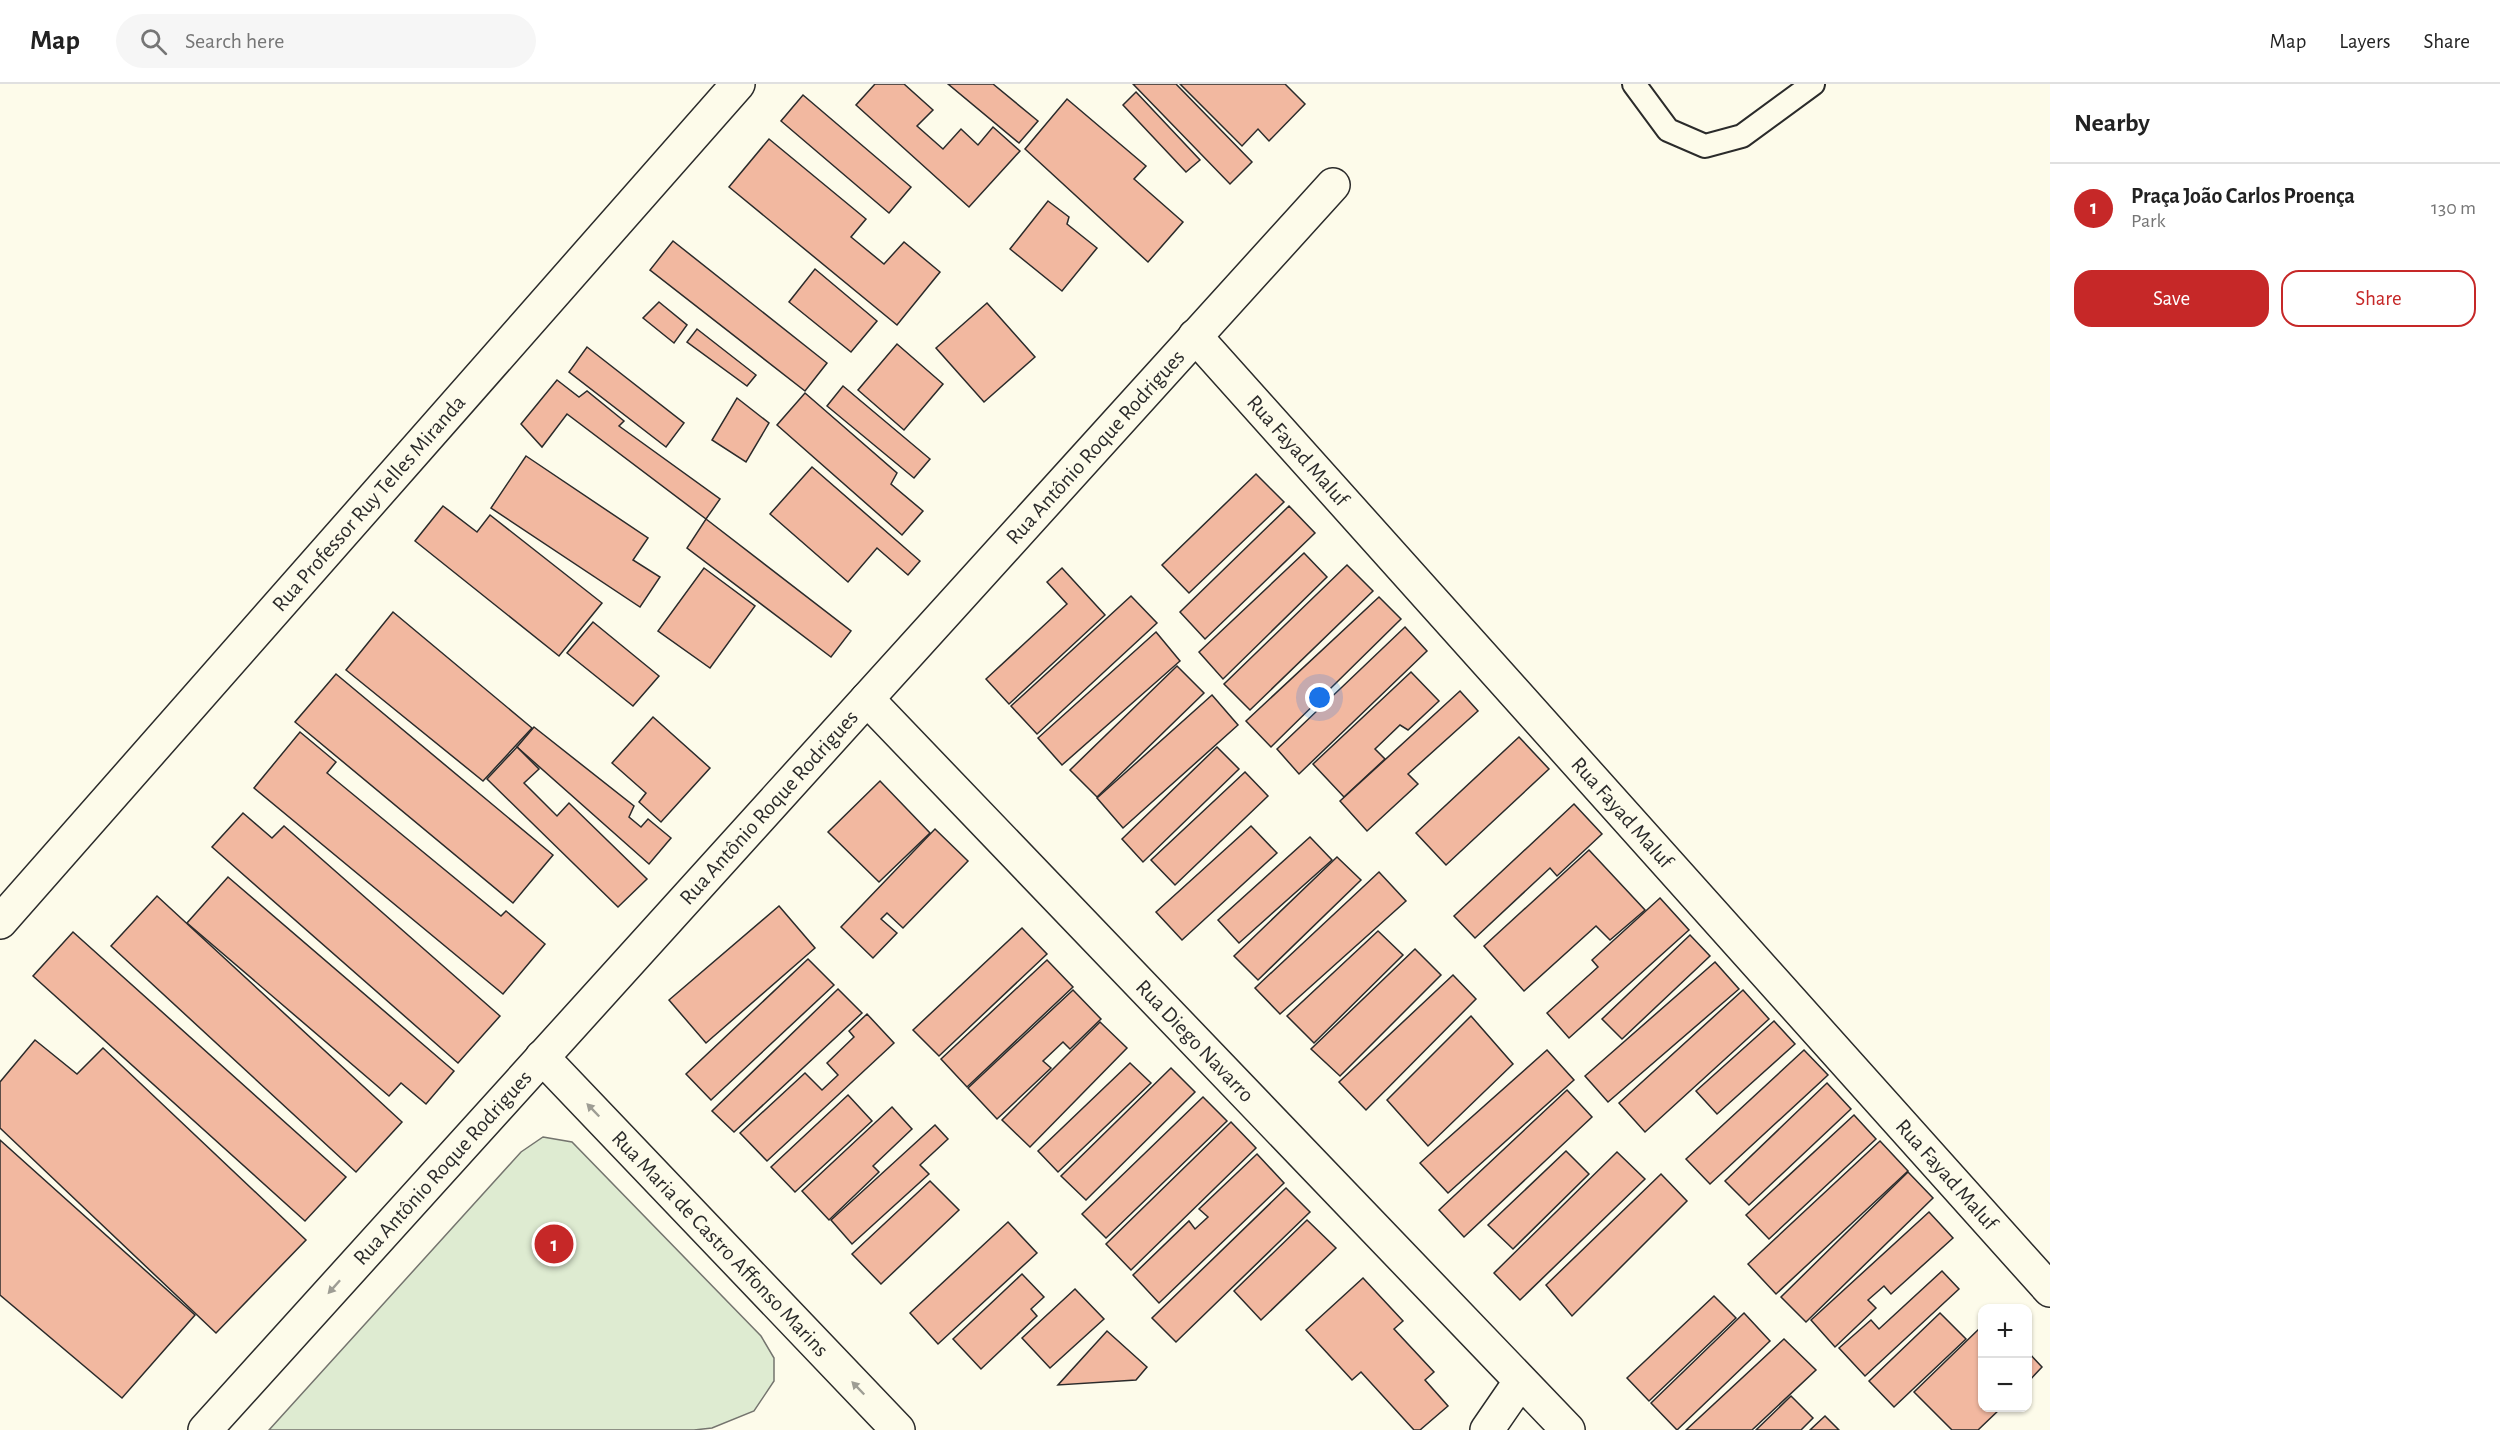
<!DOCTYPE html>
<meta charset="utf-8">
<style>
:root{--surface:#fff;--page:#f6f6f6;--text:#222;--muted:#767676;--line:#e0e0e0;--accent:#c62828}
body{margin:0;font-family:"Alegreya Sans",sans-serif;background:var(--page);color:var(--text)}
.controls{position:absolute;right:18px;bottom:18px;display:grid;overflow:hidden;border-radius:12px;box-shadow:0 2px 4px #0004}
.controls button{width:54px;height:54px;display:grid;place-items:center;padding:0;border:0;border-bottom:2px solid var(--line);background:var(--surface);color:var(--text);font:30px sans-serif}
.you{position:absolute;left:1320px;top:614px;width:21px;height:21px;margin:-15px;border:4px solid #fff;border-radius:50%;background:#1a73e8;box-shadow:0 0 0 9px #1a73e833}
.badge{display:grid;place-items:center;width:39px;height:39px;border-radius:50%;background:var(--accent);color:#fff;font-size:20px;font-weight:700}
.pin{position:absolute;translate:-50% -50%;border:3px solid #fff;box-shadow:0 2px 6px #0006}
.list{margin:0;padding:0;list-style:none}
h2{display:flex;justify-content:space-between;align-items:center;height:78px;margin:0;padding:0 24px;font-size:26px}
h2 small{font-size:20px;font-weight:400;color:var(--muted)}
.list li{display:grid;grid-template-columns:39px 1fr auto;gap:18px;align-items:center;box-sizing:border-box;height:90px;padding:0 24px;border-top:2px solid var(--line)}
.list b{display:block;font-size:22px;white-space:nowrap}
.list p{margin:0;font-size:20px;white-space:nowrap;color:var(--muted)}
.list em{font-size:20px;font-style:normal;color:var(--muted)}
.actions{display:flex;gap:12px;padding:18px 24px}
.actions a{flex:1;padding:14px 0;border:2px solid var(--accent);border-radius:18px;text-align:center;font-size:21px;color:var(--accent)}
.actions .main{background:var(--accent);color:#fff}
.icon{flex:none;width:33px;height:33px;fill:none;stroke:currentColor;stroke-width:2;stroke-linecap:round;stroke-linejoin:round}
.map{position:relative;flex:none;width:2050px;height:1346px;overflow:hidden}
header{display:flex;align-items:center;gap:36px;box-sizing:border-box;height:84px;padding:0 30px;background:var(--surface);border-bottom:2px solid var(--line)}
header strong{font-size:28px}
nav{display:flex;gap:33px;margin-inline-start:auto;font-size:21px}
.search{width:420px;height:54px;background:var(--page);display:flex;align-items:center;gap:15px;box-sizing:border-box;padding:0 21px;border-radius:33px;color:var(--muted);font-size:22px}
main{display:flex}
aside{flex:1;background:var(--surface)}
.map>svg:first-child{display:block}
.green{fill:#deebd1;stroke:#74746e;stroke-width:1.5}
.building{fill:#f2b8a0;stroke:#2b2b2b;stroke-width:1.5}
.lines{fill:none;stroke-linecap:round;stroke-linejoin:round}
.service-casing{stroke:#2b2b2b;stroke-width:26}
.minor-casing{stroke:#2b2b2b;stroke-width:36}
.tertiary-casing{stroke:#2b2b2b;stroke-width:36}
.service{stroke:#fdfbea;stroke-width:22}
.minor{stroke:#fdfbea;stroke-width:33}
.tertiary{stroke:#fdfbea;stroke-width:33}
.oneway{fill:#9e9d94}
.labels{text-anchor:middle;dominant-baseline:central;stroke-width:4.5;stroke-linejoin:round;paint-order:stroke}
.street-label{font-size:22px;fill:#2b2b2b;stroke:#fdfbea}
</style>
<header>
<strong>Map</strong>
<div class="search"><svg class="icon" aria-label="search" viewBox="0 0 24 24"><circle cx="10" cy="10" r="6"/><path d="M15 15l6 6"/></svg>Search here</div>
<nav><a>Map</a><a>Layers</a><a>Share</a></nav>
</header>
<main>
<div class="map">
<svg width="2050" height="1346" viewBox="0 0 2050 1346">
<rect width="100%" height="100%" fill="#fdfbea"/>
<polygon class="green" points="543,1053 572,1058 761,1252 774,1274 774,1297 754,1327 712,1344 694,1346 269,1346 521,1068"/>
<g class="building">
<polygon points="875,0 904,0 933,26 917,42 943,65 961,45 978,61 993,43 1020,67 969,123 856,21"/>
<polygon points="948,0 993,0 1038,37 1019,59"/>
<polygon points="1133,0 1176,0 1252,78 1230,100"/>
<polygon points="1180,0 1285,0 1305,20 1269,57 1258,45 1242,62"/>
<polygon points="1136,8 1200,76 1186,88 1123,21"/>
<polygon points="803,11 911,103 889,129 781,37"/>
<polygon points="1067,15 1146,82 1134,95 1183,138 1148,178 1025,65"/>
<polygon points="769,55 866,135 851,153 884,180 904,158 940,188 897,241 729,103"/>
<polygon points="1048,117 1069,133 1067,140 1097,164 1062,207 1010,165"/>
<polygon points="673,157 827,279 805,307 650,186"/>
<polygon points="815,185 877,237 851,268 789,218"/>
<polygon points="659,218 687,241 674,259 643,234"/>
<polygon points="987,219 1035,273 984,318 936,264"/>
<polygon points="697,245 756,291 747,302 687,258"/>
<polygon points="897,260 943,300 904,346 858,306"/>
<polygon points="587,263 684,339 666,363 569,288"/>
<polygon points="557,296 579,313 587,307 624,337 619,342 720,415 706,435 567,330 542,363 521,340"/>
<polygon points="843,302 930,375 914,394 827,322"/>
<polygon points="805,309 897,389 891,400 923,427 902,451 777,341"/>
<polygon points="737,314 769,339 746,378 712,356"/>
<polygon points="526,372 648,454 633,476 660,493 640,523 491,424"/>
<polygon points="812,383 920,477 908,491 877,464 848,498 770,430"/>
<polygon points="1256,390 1284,418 1189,509 1162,481"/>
<polygon points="443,422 477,448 490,431 602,519 559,572 415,457"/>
<polygon points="1289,422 1315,449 1205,555 1180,528"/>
<polygon points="706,435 851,547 831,573 687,464"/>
<polygon points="1304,469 1327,493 1223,595 1199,568"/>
<polygon points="1347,481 1373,507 1250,626 1224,600"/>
<polygon points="704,484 755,522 710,584 658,547"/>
<polygon points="1062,484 1105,531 1009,620 986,595 1067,520 1047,498"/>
<polygon points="1131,512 1157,539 1037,650 1011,622"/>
<polygon points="1379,513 1401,535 1271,663 1246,637"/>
<polygon points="393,528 532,644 483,697 346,586"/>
<polygon points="593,538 659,592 633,622 567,569"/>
<polygon points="1405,543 1427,567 1299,690 1277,665"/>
<polygon points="1156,548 1180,577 1062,681 1038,654"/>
<polygon points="1177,582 1204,609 1097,713 1070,686"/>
<polygon points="1411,588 1439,617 1408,646 1400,641 1375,665 1385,675 1344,713 1313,680"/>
<polygon points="336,590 553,771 513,819 295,638"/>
<polygon points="1460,607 1478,627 1408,690 1418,700 1367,747 1340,717"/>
<polygon points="1212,611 1238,641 1123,744 1097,714"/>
<polygon points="653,633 710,684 661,738 639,718 646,709 612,679"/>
<polygon points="534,643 634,722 629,733 641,743 648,735 671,754 649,780 517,663"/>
<polygon points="300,648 336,678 327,689 501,832 506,827 545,860 503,910 254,704"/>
<polygon points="1519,653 1549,685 1446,781 1416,749"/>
<polygon points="517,663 539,685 524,699 557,732 569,719 647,795 618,823 487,695"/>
<polygon points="1217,663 1239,685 1143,778 1122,755"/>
<polygon points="1245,688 1268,712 1175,801 1151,776"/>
<polygon points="880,697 930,749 879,798 828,748"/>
<polygon points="1574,720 1602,750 1557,792 1550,784 1475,854 1454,832"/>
<polygon points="243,729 272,754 284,742 500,932 458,979 212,763"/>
<polygon points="1251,742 1277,769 1182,856 1156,828"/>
<polygon points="935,745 968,777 903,844 887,829 881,835 897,849 873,874 841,843"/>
<polygon points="1310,753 1332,776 1239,859 1218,836"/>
<polygon points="1589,766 1645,826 1610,856 1596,842 1524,907 1484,862"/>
<polygon points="1337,773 1361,796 1258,896 1234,872"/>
<polygon points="1379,788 1406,817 1280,930 1255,904"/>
<polygon points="228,793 454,987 426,1020 401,999 389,1012 187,839"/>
<polygon points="157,812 402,1038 356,1088 111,862"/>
<polygon points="1660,814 1689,846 1569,954 1547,929 1598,883 1592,876"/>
<polygon points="779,822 815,864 706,959 669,916"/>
<polygon points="1022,844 1047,870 939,972 913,946"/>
<polygon points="1378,847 1403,871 1314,959 1287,932"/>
<polygon points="73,848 346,1093 305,1137 33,892"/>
<polygon points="1690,851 1710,872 1622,955 1602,935"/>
<polygon points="1415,865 1441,891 1340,992 1311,965"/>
<polygon points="808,875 834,901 711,1016 686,990"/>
<polygon points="1047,876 1073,903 967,1003 941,975"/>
<polygon points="1715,878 1739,905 1608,1018 1585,992"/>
<polygon points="1453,891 1476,915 1366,1026 1339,998"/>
<polygon points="838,905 862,929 734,1048 712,1027"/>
<polygon points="1073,906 1101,935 1070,965 1063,958 1043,977 1051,984 997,1035 968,1004"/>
<polygon points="1743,906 1769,935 1645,1048 1619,1019"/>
<polygon points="867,930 894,959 767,1077 740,1049 805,989 822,1006 838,991 827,979 854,953 849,947"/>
<polygon points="1471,932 1513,980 1428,1062 1387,1016"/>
<polygon points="1774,937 1795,960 1717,1030 1696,1007"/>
<polygon points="1100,938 1127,964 1030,1063 1002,1036"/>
<polygon points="35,956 77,990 103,964 306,1156 216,1249 0,1044 0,998"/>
<polygon points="1547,966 1574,996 1448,1109 1420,1079"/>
<polygon points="1804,966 1828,991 1710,1100 1686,1075"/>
<polygon points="1130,979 1151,999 1058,1088 1038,1067"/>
<polygon points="1171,984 1195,1008 1086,1116 1061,1092"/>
<polygon points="1827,999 1851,1025 1749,1121 1725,1097"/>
<polygon points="1567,1006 1592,1033 1464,1153 1439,1126"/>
<polygon points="848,1011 872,1037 795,1108 771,1083"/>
<polygon points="1203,1013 1227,1037 1106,1154 1082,1130"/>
<polygon points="892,1023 912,1045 873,1082 879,1088 829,1136 802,1107"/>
<polygon points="1854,1031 1876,1055 1769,1155 1746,1131"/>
<polygon points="1231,1038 1256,1064 1131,1186 1106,1160"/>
<polygon points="935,1041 948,1055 920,1081 929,1090 852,1160 831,1136"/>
<polygon points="0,1056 195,1231 122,1314 0,1211"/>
<polygon points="1880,1057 1908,1087 1776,1210 1748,1180"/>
<polygon points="1566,1067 1589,1090 1513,1165 1488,1141"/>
<polygon points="1617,1068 1645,1095 1520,1216 1494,1189"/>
<polygon points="1257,1070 1284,1099 1159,1219 1133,1191 1189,1137 1195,1145 1208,1133 1199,1125"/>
<polygon points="1908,1088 1933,1114 1806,1238 1781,1213"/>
<polygon points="1661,1090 1687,1117 1572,1232 1546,1201"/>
<polygon points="930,1097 959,1126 881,1200 852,1170"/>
<polygon points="1286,1104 1310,1128 1176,1258 1152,1234"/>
<polygon points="1929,1128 1953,1154 1891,1210 1884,1202 1868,1216 1876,1224 1835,1263 1811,1236"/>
<polygon points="1307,1136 1336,1164 1261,1236 1234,1207"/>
<polygon points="1008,1138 1037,1169 938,1260 910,1229"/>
<polygon points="1942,1187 1959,1205 1865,1292 1839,1264 1871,1236 1879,1245"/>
<polygon points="1022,1190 1044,1213 1031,1225 1037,1232 981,1285 953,1255"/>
<polygon points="1363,1194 1403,1237 1394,1245 1434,1288 1425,1296 1448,1322 1420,1346 1414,1346 1361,1288 1352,1296 1306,1246"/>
<polygon points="1075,1205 1104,1235 1050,1284 1022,1254"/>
<polygon points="1714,1212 1736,1234 1649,1317 1627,1294"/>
<polygon points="1744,1229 1770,1257 1677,1346 1651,1319"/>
<polygon points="1940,1229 1966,1255 1894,1323 1869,1297"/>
<polygon points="1982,1242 1982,1324 2001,1324 1978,1346 1952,1346 1914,1308"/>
<polygon points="1107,1247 1147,1283 1136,1296 1058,1301"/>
<polygon points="1784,1255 1816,1286 1752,1346 1686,1346"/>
<polygon points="2028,1268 2042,1283 2028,1298"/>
<polygon points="1791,1312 1813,1334 1801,1346 1756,1346"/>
<polygon points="1825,1332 1839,1346 1810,1346"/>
</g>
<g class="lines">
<defs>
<polyline id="service" points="1634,0 1668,46 1705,62 1742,52 1813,0"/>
<g id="minor">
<path id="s1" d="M 1195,252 L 2050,1206"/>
<path id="s2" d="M 867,615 L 1333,101"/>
<path id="s3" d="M 0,838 L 738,0"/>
<path id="s4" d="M 542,973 L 898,1346"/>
</g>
<g id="tertiary">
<path id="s5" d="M 205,1346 L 867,615 L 1568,1346"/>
<polyline points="1487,1346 1520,1298"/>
</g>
</defs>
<use href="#service" class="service-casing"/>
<use href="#minor" class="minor-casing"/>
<use href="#tertiary" class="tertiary-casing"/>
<use href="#service" class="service"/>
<use href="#minor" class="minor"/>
<use href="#tertiary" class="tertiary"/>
</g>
<defs><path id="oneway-solid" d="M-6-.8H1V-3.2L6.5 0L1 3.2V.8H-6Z" transform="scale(1.5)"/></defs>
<g class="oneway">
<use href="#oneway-solid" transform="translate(593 1026) rotate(-134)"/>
<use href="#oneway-solid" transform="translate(334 1203) rotate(132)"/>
<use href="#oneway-solid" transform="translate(858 1304) rotate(-134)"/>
</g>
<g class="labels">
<g class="street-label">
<text stroke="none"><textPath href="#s2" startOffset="340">Rua Antônio Roque Rodrigues</textPath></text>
<text stroke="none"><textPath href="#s1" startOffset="154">Rua Fayad Maluf</textPath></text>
<text stroke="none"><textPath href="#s3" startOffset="558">Rua Professor Ruy Telles Miranda</textPath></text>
<text stroke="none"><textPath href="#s5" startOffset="840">Rua Antônio Roque Rodrigues</textPath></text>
<text stroke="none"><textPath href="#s1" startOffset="640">Rua Fayad Maluf</textPath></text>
<text stroke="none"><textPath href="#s5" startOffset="1460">Rua Diego Navarro</textPath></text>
<text stroke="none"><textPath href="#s5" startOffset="354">Rua Antônio Roque Rodrigues</textPath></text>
<text stroke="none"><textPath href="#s1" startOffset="1126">Rua Fayad Maluf</textPath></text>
<text stroke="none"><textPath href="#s4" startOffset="258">Rua Maria de Castro Affonso Marins</textPath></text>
</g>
</g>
</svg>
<div class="controls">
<button>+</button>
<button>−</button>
</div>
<div class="you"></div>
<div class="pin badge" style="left:554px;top:1160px">1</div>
</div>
<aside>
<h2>Nearby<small></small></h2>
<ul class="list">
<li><span class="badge">1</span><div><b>Praça João Carlos Proença</b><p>Park</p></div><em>130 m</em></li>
</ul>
<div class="actions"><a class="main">Save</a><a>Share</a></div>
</aside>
</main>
